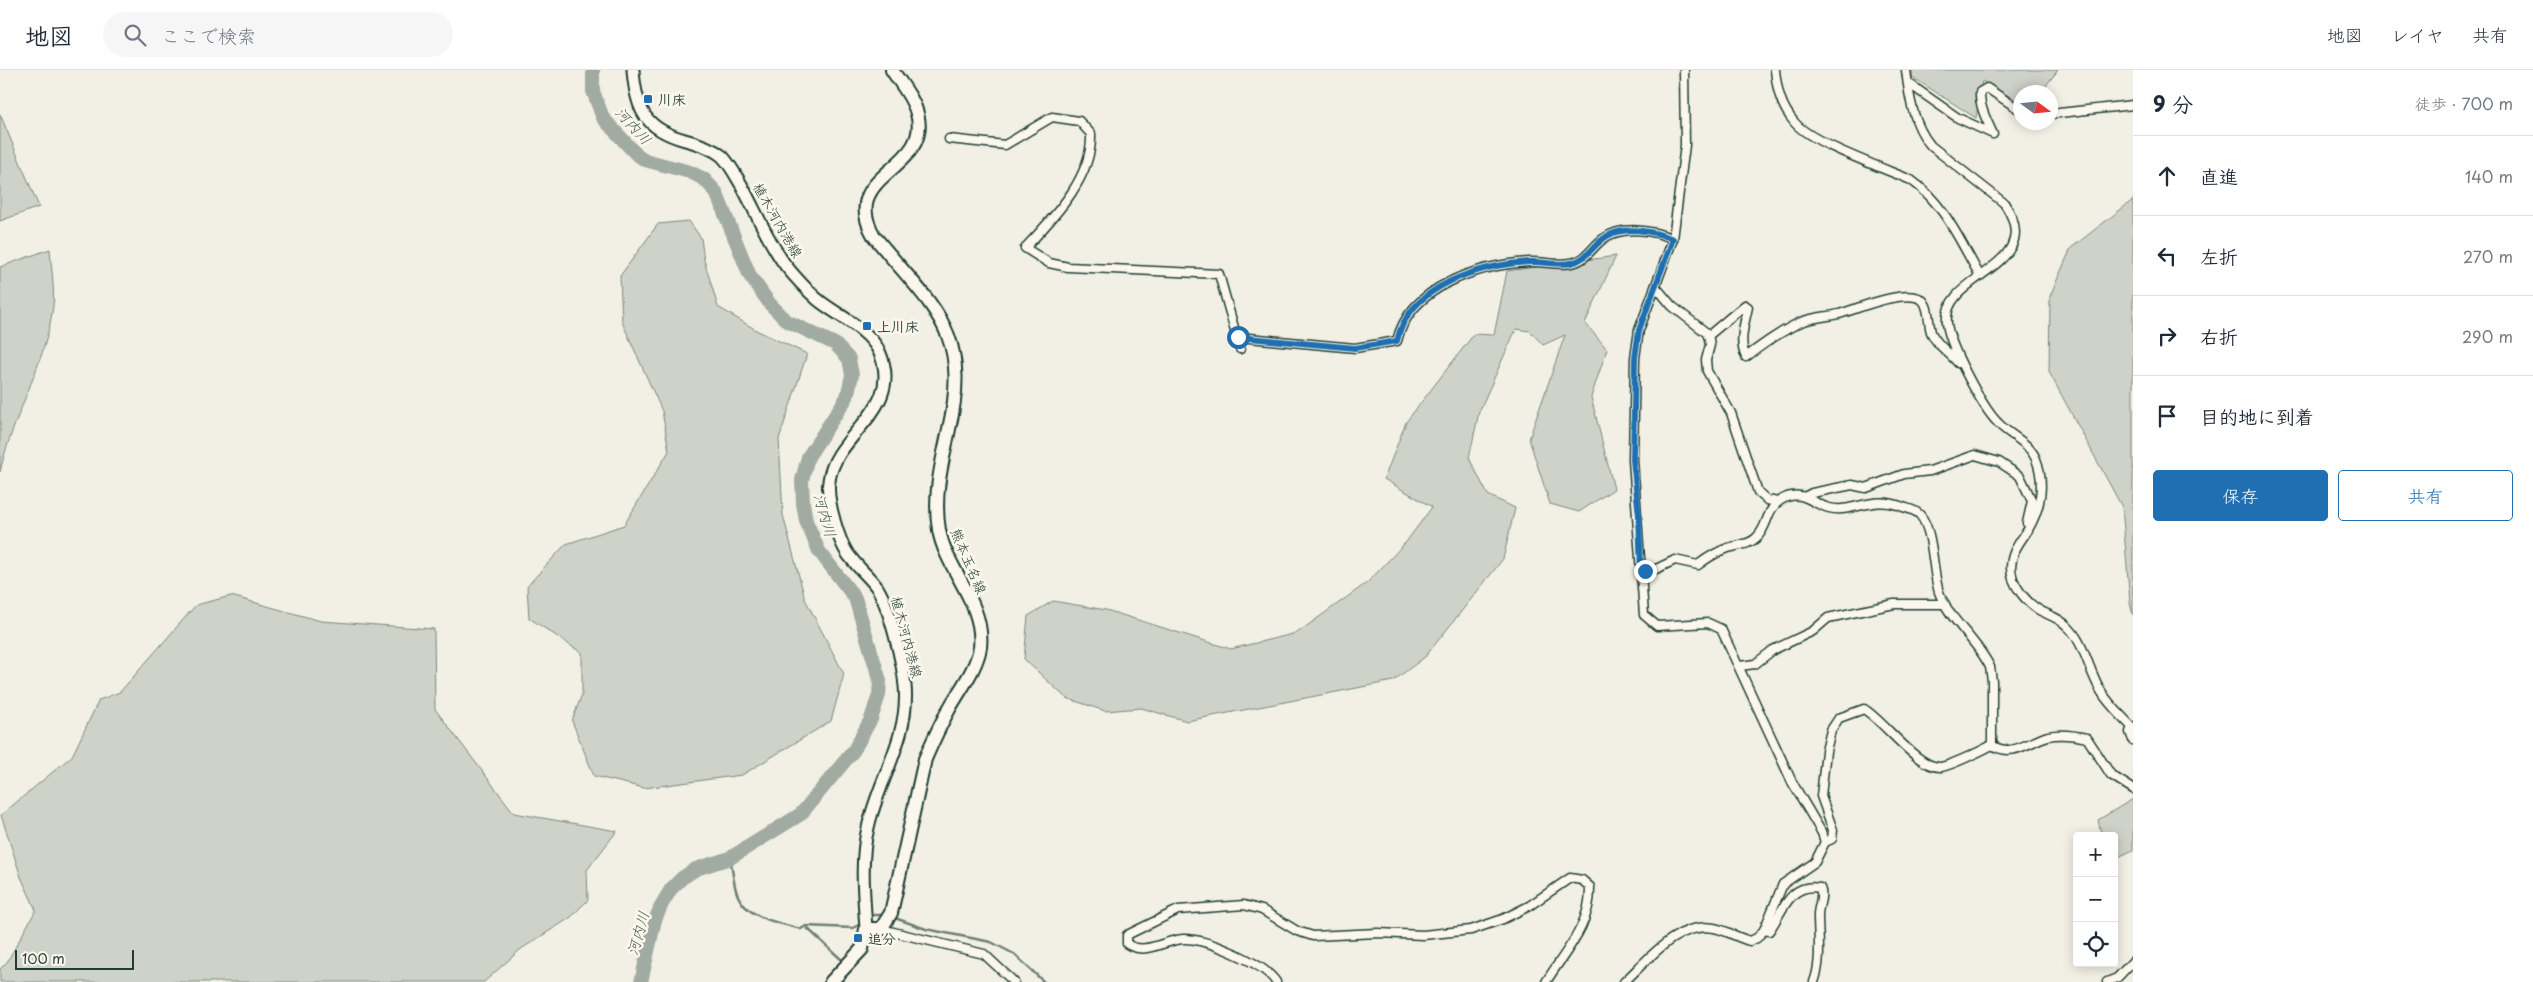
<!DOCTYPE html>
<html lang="ja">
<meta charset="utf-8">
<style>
:root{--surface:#fff;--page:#f6f6f7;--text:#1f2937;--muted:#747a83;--line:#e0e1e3;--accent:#1f6fb2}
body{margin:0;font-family:"Playpen Sans","Klee One",sans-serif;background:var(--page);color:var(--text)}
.controls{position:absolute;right:15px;bottom:15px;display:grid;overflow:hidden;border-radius:5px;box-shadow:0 2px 12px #0003}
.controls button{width:45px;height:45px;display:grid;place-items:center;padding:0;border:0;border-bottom:1px solid var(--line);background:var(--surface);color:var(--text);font:25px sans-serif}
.compass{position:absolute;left:2013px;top:15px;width:45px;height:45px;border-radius:50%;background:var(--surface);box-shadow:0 2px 12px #0003;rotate:105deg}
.scale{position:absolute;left:15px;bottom:12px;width:119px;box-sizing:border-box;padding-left:5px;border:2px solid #1f3d34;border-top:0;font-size:14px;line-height:18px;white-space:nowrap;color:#1f3d34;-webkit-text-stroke:4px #fbf7ec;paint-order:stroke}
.stop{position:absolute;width:15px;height:15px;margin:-11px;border:4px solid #1f6fb2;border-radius:50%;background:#fff}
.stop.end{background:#1f6fb2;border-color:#fff;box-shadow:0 1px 5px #0008}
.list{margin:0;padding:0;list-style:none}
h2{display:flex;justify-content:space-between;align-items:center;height:65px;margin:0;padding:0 20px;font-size:21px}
h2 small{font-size:16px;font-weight:400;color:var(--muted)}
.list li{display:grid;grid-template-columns:32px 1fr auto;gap:15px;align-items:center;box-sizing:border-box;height:80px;padding:0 20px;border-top:1px solid var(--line)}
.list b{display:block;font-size:19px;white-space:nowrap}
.list em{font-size:16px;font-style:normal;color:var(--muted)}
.actions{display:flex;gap:10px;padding:15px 20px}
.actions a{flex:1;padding:11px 0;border:1px solid var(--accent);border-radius:5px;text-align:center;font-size:18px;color:var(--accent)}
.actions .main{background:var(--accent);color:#fff}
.icon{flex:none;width:28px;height:28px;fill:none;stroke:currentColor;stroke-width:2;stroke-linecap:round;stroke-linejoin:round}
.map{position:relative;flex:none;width:2133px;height:912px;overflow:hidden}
header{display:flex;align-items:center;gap:30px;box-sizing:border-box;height:70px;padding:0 25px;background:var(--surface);border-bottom:1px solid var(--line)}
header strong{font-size:24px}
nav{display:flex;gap:28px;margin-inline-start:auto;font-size:18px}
.search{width:350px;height:45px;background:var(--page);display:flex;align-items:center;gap:12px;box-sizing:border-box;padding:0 18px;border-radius:28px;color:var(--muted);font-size:19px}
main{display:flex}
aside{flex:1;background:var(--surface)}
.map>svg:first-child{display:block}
.green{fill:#cfd2c8;stroke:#77887e}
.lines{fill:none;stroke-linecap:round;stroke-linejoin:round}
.stream{stroke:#6e7f75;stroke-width:2.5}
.river{stroke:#a2aba1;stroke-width:14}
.minor-casing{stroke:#1f3d34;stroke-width:11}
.secondary-casing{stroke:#1f3d34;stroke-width:15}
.primary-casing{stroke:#1f3d34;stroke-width:16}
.minor{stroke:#fbf7ec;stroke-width:8}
.secondary{stroke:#fbf7ec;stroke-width:11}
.primary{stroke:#fbf7ec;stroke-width:12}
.route{stroke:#1f6fb2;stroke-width:6}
.poi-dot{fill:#1f6fb2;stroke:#fbf7ec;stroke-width:2}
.labels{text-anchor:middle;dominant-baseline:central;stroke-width:5;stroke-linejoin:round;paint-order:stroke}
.poi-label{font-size:14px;font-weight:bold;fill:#1f3d34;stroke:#fbf7ec;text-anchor:start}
.street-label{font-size:14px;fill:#1f3d34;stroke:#fbf7ec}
.water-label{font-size:15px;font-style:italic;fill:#465e55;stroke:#fbf7ec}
</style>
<header>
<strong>地図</strong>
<div class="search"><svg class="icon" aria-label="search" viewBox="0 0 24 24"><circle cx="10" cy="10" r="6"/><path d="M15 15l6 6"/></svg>ここで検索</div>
<nav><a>地図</a><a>レイヤ</a><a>共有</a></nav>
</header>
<main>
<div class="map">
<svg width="2133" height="912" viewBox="0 0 2133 912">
<rect width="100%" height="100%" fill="#f2f0e5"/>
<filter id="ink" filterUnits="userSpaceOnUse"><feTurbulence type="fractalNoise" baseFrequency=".02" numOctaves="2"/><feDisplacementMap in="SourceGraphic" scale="10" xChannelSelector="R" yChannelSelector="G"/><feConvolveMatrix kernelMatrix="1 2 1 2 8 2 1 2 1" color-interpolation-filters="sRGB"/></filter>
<g filter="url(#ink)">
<g class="green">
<polygon points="1912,0 2058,0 2041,22 2020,22 2020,32 1982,11 1976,48 1912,7"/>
<polygon points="0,44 39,137 0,151"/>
<polygon points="2133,130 2133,545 2130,533 2122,437 2049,302 2050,226 2071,178"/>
<polygon points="689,151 701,168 704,190 718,237 758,261 807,284 779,369 783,445 805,529 844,604 831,651 742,705 644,718 594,706 572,651 582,624 582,583 529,548 527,516 566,474 624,455 669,381 662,341 622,252 620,206 658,154"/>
<path d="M 50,179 C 51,199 56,224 52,243 C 43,299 12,348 0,402 L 0,197 Z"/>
<polygon points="1616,186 1585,253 1607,279 1591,327 1614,419 1579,442 1550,434 1529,369 1565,265 1543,275 1530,261 1516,259 1479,342 1469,388 1488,425 1515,438 1503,489 1425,587 1393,611 1187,651 1141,638 1105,641 1066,628 1024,589 1028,546 1053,531 1106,540 1231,579 1297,563 1368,512 1406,472 1432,437 1384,409 1406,352 1474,264 1494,265 1507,201"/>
<polygon points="231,526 321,551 434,559 435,639 514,743 617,761 587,800 588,830 570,848 521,879 484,912 0,912 0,899 7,892 36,840 21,807 1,745 72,686 99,630 120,622 196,535"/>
<polygon points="2133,729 2133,780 2114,789 2114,766 2102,766 2098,750"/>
</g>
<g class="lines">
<g class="stream">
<path d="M 730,788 C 733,800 733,815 738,826 C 748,849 780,853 801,859 L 806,856 L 853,858 L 862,853"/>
<polyline points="892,847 926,859 991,872 1014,884 1044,912"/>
<polyline points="869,848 874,845 884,845"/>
<polyline points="807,858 843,891"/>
<polyline points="841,912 842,911"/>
</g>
<polyline class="river" points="593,0 593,21 603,48 635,83 645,90 690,102 704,109 716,122 750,206 770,234 787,251 835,274 849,289 852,305 847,327 808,387 802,410 803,433 806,451 819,481 855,528 880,611 879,625 871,649 854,680 801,744 730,788 696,799 682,808 671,819 662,834 655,850 641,912"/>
<defs>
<g id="minor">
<polyline points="1684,0 1685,75 1673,169 1639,260 1635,288 1633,390 1644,545 1657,556 1708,553 1721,559 1792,712 1822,763 1825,772"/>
<path d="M 1775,0 C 1777,20 1781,37 1795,53 C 1812,73 1883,98 1911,110 C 1944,133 1960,171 1980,206"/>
<path d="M 1906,0 C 1909,26 1913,55 1931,76 L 2004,133 C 2049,198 1941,203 1947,253 C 1949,275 1982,337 1998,353 C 2010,366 2029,372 2036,389 C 2045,412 2041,437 2029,458 C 2021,471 2011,481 2011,498 C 2011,514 2026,532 2039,540 C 2048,545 2059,548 2066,555 C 2085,572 2088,600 2101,621 C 2109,635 2122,646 2133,658"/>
<path d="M 1908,13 L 1958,48 L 1993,64 C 1987,51 1979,36 1980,22 L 1987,18 L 2020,40"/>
<polyline points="2050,44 2133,35"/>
<path d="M 949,69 L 1005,75 L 1052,47 L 1079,51 L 1091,64 C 1093,108 1053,148 1025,178 L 1049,193 L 1068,197 L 1219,204 L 1240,279"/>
<polyline points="1656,217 1672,236 1708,264 1710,275 1706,290 1707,301 1731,343 1758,422 1767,430 1778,432"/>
<path d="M 1708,266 L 1745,235 L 1748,237 C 1745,252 1738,272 1746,287 C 1763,274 1781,261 1801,252 C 1813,247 1826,247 1839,244 C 1857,239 1902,219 1921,229 C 1930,235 1928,253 1931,262 C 1936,275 1949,282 1958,293"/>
<path d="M 1238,267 L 1355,278 L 1397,271 C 1410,216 1479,195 1529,192 C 1542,191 1557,196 1571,193 C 1586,191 1592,177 1603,169 C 1621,155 1654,160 1673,169"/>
<polyline points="1806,426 1812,423 1852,415 1866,418 1904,404 1930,401 1975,385 1999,392 2020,406 2032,431 2027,453"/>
<path d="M 1641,502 L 1656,499 L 1675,490 L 1698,495 C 1707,488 1717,482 1728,478 C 1737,475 1749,475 1756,468 C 1770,456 1764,436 1787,427 C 1804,421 1813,434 1829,438 C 1854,444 1871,424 1903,437 C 1909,439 1916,440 1920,445 C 1934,461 1932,501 1939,522 C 1949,550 1977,570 1990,597 L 1992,611 L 1992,675"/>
<polyline points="1740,596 1755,594 1773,580 1813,561 1828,548 1894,534 1945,534"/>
<polyline points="2132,657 2130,662 2133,670"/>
<path d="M 1992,675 C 2012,688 2028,672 2048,666 C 2061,663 2074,665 2087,668 L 2111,705 L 2133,719"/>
<polyline points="881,859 984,884 1014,912"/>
<path d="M 1764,860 L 1769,861 C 1783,841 1790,812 1820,818 C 1824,826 1818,836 1818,845 C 1818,867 1822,891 1814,912"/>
<path d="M 1276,912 C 1264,893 1206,868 1183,869 C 1164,870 1145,886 1127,874 L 1127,865 L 1178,840 L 1244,835 L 1262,840 L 1297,861 L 1313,866 L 1378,863 L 1423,865 L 1471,860 L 1503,849 L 1529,836 L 1570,808 L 1582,810 L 1590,817 C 1591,856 1565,881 1546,912"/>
<path d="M 1624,912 C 1648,890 1678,851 1714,858 C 1726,860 1738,868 1750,871 L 1757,868 L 1764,860 L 1783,814 L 1815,792 L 1825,772 L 1832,769 L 1833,760 L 1821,726 L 1826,681 L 1831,660 L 1839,648 L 1864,639 C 1884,651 1918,699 1941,697 C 1952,695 1981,681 1992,675"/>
<polyline points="2107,912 2117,908 2133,891"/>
</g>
<path id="secondary" d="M 633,0 C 636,40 645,59 685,70 C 697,73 712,78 722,86 C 730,94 736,106 742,116 C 756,142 768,172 786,196 C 795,207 806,219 817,229 C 836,245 868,258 879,281 C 906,340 835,362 829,411 C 826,429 839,475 851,488 C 859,499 870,507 878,519 C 890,539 903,593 905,616 C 910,667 878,710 868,758 C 860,790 864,826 866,859"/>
<path id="primary" d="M 831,912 L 862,879 L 866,859 L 881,859 L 891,843 L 925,689 C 932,673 939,657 948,641 C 958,622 977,599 980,577 C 985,533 946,500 939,460 C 933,424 942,394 949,359 C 972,259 931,237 874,166 C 838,104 928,101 918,48 C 915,30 901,14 892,0"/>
</defs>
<use href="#minor" class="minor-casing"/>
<use href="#secondary" class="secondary-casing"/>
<use href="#primary" class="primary-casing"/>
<use href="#minor" class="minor"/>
<use href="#secondary" class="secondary"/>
<use href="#primary" class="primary"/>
</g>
</g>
<g class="lines" filter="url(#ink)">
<path class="route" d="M 1238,267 L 1355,278 L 1397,271 C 1409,216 1479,195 1529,192 C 1542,191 1557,196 1571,193 C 1586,190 1592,177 1603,169 C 1621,154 1654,161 1673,169 L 1639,260 L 1635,288 L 1633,390 L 1639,446 L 1641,502 L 1645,501"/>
</g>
<g class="poi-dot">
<rect x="643" y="24" width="10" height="10" rx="2.5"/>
<rect x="862" y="251" width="10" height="10" rx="2.5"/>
<rect x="853" y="863" width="10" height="10" rx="2.5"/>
</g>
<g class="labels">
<g class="poi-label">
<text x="658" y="29">川床</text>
<text x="877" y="256">上川床</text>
<text x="868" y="868">追分</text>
</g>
<g class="street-label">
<text transform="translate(778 150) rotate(60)">植木河内港線</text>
<text transform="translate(969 491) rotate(67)">熊本玉名線</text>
<text transform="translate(907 567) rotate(75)">植木河内港線</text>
</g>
<g class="water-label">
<text transform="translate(634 55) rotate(47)">河内川</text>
<text transform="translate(826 445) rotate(74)">河内川</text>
<text transform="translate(637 863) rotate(-74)">河内川</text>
</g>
</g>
</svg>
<div class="controls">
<button>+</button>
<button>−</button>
<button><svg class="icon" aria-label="locate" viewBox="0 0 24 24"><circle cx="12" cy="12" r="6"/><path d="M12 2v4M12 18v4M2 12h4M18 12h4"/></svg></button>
</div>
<svg class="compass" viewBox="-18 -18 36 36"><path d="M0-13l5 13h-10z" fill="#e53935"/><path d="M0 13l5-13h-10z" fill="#747a83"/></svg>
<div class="scale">100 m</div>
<div class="stop" style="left:1238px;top:267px"></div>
<div class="stop end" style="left:1645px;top:501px"></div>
</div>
<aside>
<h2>9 分<small>徒歩 · 700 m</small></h2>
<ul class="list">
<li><svg class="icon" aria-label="ahead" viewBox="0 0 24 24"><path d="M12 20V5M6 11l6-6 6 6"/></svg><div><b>直進</b></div><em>140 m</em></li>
<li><svg class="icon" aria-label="left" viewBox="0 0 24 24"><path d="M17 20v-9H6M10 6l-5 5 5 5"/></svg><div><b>左折</b></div><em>270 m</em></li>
<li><svg class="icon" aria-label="right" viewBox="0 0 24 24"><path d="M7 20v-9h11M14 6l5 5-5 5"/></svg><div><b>右折</b></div><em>290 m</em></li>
<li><svg class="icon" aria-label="arrive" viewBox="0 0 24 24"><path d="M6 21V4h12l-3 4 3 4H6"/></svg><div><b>目的地に到着</b></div></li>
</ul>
<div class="actions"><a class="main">保存</a><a>共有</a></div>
</aside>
</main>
